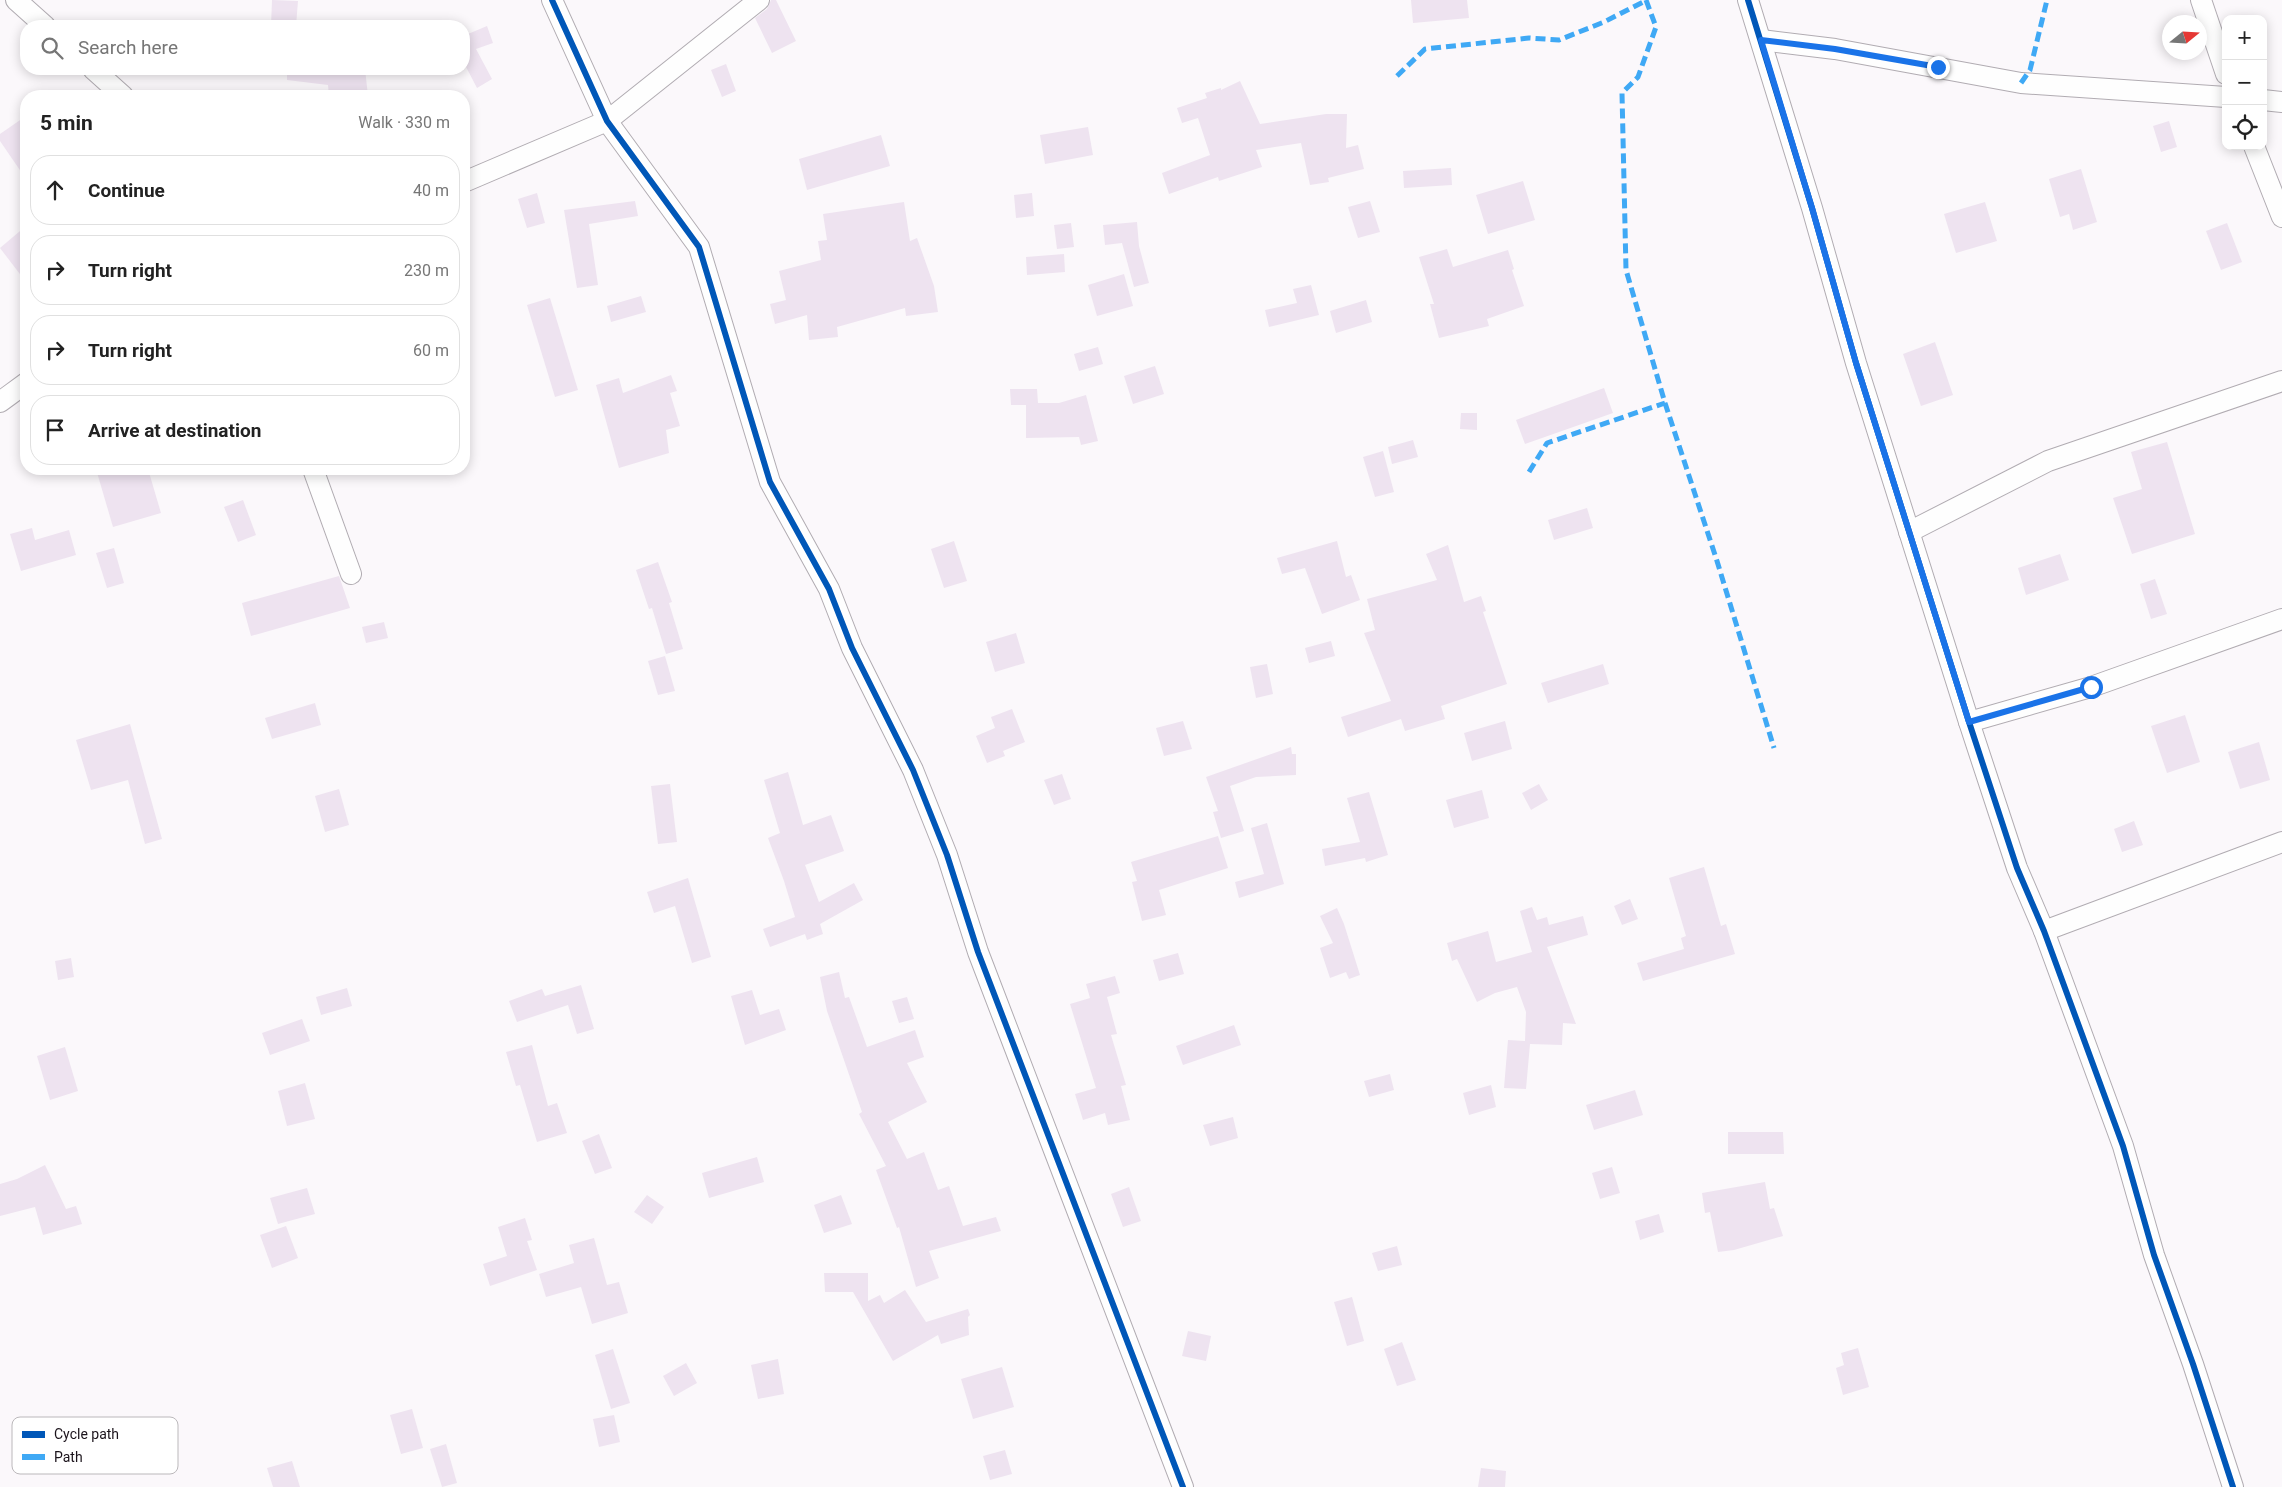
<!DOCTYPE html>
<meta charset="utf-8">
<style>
:root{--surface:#fff;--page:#f2f2f2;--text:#222;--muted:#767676;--line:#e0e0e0}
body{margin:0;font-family:Roboto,sans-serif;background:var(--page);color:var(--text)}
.controls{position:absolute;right:15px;top:15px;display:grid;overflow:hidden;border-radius:10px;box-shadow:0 2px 12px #0003}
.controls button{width:45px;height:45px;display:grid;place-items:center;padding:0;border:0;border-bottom:1px solid var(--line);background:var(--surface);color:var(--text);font:25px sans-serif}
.compass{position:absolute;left:2162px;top:15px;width:45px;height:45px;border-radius:50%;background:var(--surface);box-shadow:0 2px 12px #0003;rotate:72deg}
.stop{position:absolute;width:15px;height:15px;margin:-11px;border:4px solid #1a73e8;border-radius:50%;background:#fff}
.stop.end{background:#1a73e8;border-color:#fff;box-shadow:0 1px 5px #0008}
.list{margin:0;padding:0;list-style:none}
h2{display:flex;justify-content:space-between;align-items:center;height:65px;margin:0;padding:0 20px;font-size:21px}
h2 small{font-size:16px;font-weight:400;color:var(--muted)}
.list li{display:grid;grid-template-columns:32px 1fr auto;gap:15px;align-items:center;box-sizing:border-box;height:70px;margin:0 10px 10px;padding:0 10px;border:1px solid var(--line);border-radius:20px}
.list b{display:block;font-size:19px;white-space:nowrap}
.list em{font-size:16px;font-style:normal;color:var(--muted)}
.icon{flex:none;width:28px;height:28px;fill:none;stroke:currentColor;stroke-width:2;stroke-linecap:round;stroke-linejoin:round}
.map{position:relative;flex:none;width:2282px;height:1487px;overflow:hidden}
.search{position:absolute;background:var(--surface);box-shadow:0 2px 12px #0003;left:20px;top:20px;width:450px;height:55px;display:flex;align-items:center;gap:12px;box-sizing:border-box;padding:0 18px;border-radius:20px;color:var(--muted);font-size:19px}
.panel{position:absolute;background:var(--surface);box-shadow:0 2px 12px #0003;left:20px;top:90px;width:450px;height:385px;border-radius:20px}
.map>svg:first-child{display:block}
.building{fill:#eee3f0}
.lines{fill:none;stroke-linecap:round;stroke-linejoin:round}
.minor-casing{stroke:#b1acb2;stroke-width:22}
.minor{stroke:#fefefe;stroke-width:20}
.quiet{stroke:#3fa9f5;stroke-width:5;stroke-dasharray:10 5;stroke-linecap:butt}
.cycleway-casing{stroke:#fff;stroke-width:9}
.cycleway{stroke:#0057b8;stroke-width:6}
.route{stroke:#1a73e8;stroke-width:6}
.key{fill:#fff;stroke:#bbb8bb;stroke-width:1}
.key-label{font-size:14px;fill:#1b131b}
</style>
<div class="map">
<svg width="2282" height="1487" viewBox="0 0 2282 1487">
<rect width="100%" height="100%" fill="#fbf8fb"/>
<g class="building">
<polygon points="272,0 298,1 296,26 271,26"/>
<polygon points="771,0 776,0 796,41 772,53 755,18 767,9"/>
<polygon points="1411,0 1467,0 1469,18 1413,23"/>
<polygon points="464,26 468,34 487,26 493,43 476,49 492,79 477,88 464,63"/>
<polygon points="726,64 736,91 722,97 711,70"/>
<polygon points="287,69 365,69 368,96 329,96 328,85 287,80"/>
<polygon points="1240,81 1260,124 1326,114 1347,114 1346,148 1358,145 1364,169 1328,178 1329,182 1310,185 1301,143 1256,150 1262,167 1219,181 1218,177 1169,194 1162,173 1210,155 1198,118 1182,123 1177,108 1207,98 1205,93 1221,88 1221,90"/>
<polygon points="26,116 26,179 0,141 0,134"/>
<polygon points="2169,121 2177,147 2161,152 2153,126"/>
<polygon points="1088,127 1093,155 1045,164 1040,135"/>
<polygon points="881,135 890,166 807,190 799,159"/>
<polygon points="1451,168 1452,185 1404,188 1403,171"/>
<polygon points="2081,169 2097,222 2073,230 2069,214 2060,217 2049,179"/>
<polygon points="1523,181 1535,220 1488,234 1476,195"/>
<polygon points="537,193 545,223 527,228 518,199"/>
<polygon points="1032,193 1034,216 1016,218 1014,195"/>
<polygon points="635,201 638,216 589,224 598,285 577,288 564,210"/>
<polygon points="1370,201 1380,232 1358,238 1348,207"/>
<polygon points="904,202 910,241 917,238 934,286 938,312 906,316 905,308 837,327 838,337 809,340 807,315 775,324 770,304 786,300 779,271 821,260 818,241 827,240 823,214"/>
<polygon points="1985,202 1997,241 1956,253 1944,214"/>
<polygon points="1137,222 1139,246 1149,283 1134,287 1122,243 1105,245 1103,225"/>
<polygon points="1071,223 1074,247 1057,249 1054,225"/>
<polygon points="2227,223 2242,262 2221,270 2206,231"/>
<polygon points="26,226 26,282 0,248"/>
<polygon points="1447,249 1453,267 1508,250 1514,269 1512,270 1524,306 1487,319 1489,326 1439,338 1430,304 1434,304 1419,257"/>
<polygon points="1064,254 1065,272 1027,275 1026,257"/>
<polygon points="1124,274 1133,306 1097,316 1088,285"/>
<polygon points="1311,285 1319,315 1269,327 1265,310 1297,303 1293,289"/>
<polygon points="641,296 646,312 611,322 607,306"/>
<polygon points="550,298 578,390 555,397 527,305"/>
<polygon points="1366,300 1372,322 1336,333 1330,311"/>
<polygon points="1935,342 1953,395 1921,406 1903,354"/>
<polygon points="1098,347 1103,364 1079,371 1074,354"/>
<polygon points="1155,366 1164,394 1133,404 1124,376"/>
<polygon points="671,375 677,391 670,393 680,426 666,430 669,453 619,468 596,385 619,378 623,393"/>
<polygon points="1604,388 1613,413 1525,444 1516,420"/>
<polygon points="1010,389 1037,389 1038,403 1059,403 1086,395 1098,441 1081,445 1079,437 1026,438 1026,405 1011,405"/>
<polygon points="1461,413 1477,413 1477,430 1460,429"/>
<polygon points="1413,440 1418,457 1392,464 1388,447"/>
<polygon points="2167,442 2195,534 2132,554 2113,498 2142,489 2131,452"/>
<polygon points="1383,451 1394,492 1375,497 1363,457"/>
<polygon points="96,469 148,469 161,513 113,527"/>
<polygon points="243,500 256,535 238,542 224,507"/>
<polygon points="1587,508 1593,528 1554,540 1548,520"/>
<polygon points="32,528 35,540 69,530 76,555 21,571 10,534"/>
<polygon points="954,541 967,581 944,588 931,549"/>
<polygon points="1337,541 1346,577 1351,575 1360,600 1322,614 1305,568 1282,574 1277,558"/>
<polygon points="1448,545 1464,602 1481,596 1486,611 1483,612 1507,684 1441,706 1445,719 1405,731 1401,719 1348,737 1341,717 1391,701 1364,633 1375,630 1367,599 1437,580 1426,554"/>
<polygon points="114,548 124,583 107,588 96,553"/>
<polygon points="2060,554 2069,580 2026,595 2018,568"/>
<polygon points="658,562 672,602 669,603 683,649 666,654 652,608 649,609 636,570"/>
<polygon points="339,576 350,608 251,636 242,603"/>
<polygon points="2155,579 2167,614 2151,619 2140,584"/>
<polygon points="384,622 388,638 366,643 362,627"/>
<polygon points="1016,633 1025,663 995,672 986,642"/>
<polygon points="1331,641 1335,656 1309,663 1305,648"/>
<polygon points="665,656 675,691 658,695 648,661"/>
<polygon points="1267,664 1273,694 1256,698 1250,667"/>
<polygon points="1603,664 1609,684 1548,703 1541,683"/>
<polygon points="315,703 321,725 272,739 265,718"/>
<polygon points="1012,709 1025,742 1003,751 1005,756 987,763 976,736 995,728 991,717"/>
<polygon points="2185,715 2200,762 2167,773 2151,726"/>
<polygon points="1183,721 1192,749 1164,756 1156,728"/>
<polygon points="1505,721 1512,749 1472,761 1464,733"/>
<polygon points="130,724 162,839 145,844 128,780 91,790 76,740"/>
<polygon points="2259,742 2270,780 2240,789 2228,752"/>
<polygon points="1291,747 1292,754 1296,754 1296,775 1256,777 1230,786 1244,831 1221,838 1213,812 1218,811 1206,777"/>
<polygon points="788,772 803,825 831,815 844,851 805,865 819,902 854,883 863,900 820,924 823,934 807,940 805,934 770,947 763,929 795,917 784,881 768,838 780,833 764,780"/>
<polygon points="1062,774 1071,799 1054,805 1044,780"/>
<polygon points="670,784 677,842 658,844 651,786"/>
<polygon points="1539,784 1548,800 1531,810 1522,793"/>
<polygon points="339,789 349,825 325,832 315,796"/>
<polygon points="1482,790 1489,818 1454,828 1446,800"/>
<polygon points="1369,792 1388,855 1366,862 1365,858 1325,866 1322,849 1360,842 1347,798"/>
<polygon points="2134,821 2143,845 2122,852 2114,829"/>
<polygon points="1267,823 1284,884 1239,898 1235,882 1264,874 1251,828"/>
<polygon points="1218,836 1228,868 1159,890 1166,915 1142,921 1132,882 1137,881 1131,862"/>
<polygon points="1704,867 1721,926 1726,924 1735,954 1643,981 1637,963 1684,949 1681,938 1686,936 1669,878"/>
<polygon points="688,878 711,957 692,963 675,906 654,913 647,892"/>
<polygon points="1630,899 1638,919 1622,925 1614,906"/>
<polygon points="1532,907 1537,920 1547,917 1549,925 1583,916 1588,935 1547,947 1576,1024 1563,1023 1562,1045 1530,1044 1526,1089 1504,1088 1508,1040 1525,1041 1526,1012 1517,987 1495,993 1477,1002 1457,959 1452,961 1447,943 1488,931 1496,962 1532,952 1520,911"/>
<polygon points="1337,908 1344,924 1360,975 1349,979 1346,972 1330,978 1320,948 1333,943 1320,916"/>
<polygon points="1178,953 1184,974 1159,981 1153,960"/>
<polygon points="71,958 74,977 58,980 55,961"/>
<polygon points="839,972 845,998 849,997 867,1047 915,1030 924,1057 907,1063 927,1102 888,1122 907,1159 924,1152 938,1190 949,1186 963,1226 996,1217 1001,1231 929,1251 939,1278 916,1287 899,1227 897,1228 876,1170 886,1166 859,1114 862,1112 827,1011 820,977"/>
<polygon points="1115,976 1120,993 1107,997 1117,1034 1111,1035 1126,1085 1121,1086 1130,1120 1108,1125 1105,1113 1083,1120 1075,1094 1096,1088 1070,1004 1090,998 1086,984"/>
<polygon points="581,985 594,1029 577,1034 568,1005 517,1022 509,1001 542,989 545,996"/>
<polygon points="347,988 352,1006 321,1015 316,997"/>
<polygon points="752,990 760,1015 779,1009 786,1030 745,1045 731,996"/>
<polygon points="907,997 914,1019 899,1023 892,1001"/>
<polygon points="302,1019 310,1041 270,1055 262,1033"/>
<polygon points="1234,1025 1241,1045 1183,1065 1176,1046"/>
<polygon points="532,1045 548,1106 557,1103 567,1133 537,1142 520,1085 516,1086 506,1052"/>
<polygon points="65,1047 78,1091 50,1100 37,1056"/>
<polygon points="1390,1074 1394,1090 1369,1097 1364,1081"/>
<polygon points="305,1083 315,1119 287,1126 278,1091"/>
<polygon points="1491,1085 1496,1107 1469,1115 1463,1093"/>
<polygon points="1635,1090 1643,1115 1594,1130 1586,1105"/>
<polygon points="1233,1117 1238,1138 1210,1146 1203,1125"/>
<polygon points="1728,1132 1783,1132 1784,1154 1728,1154"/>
<polygon points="599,1134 612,1168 595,1174 582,1141"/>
<polygon points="757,1157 764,1182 709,1198 702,1173"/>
<polygon points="45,1165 66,1209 76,1206 82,1224 43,1235 35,1207 0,1216 0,1184 17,1179"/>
<polygon points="1612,1167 1620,1193 1600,1199 1592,1173"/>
<polygon points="1765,1182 1770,1209 1774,1208 1783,1236 1734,1250 1718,1252 1710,1212 1705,1213 1702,1193"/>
<polygon points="1129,1187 1141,1221 1123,1227 1111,1194"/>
<polygon points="307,1188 315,1214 278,1224 270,1198"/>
<polygon points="647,1195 664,1207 652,1224 634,1212"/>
<polygon points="841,1195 852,1224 824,1233 814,1205"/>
<polygon points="1659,1214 1664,1232 1640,1240 1635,1221"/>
<polygon points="525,1218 532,1240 527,1241 537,1270 490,1286 483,1264 507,1256 498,1227"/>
<polygon points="286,1226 298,1258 272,1268 260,1235"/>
<polygon points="594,1238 607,1285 619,1282 628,1313 592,1324 581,1287 546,1297 539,1274 574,1263 569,1245"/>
<polygon points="1397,1246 1402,1265 1378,1271 1372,1253"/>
<polygon points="824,1273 868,1273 868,1301 880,1295 884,1303 905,1290 926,1322 968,1309 970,1315 968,1317 969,1335 941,1344 938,1335 893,1361 853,1292 825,1292"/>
<polygon points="1352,1297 1364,1341 1347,1346 1334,1302"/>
<polygon points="1188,1331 1211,1336 1206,1361 1182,1356"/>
<polygon points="1402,1342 1416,1380 1397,1386 1384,1349"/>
<polygon points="1858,1348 1869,1387 1843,1395 1836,1368 1844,1365 1841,1353"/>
<polygon points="613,1349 630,1403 611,1409 595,1355"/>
<polygon points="778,1359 784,1394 758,1399 751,1365"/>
<polygon points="686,1363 697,1383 674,1396 663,1376"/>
<polygon points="1002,1367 1014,1407 973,1419 961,1379"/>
<polygon points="412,1409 423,1448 401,1454 390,1415"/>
<polygon points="614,1415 620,1442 599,1447 593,1419"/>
<polygon points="446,1444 457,1483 442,1487 430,1449"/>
<polygon points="1005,1450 1012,1474 990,1480 983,1456"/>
<polygon points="292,1461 300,1487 273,1487 267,1468"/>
<polygon points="1481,1468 1506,1471 1505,1487 1478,1487"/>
</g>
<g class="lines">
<defs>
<g id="minor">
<polyline points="16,0 45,26"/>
<polyline points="552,0 607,121 699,247 770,482 829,589 852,648 913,770 947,855 978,952 1183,1487"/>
<polyline points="1748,0 1812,208 1856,363 1969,722 2017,868 2044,931 2123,1146 2154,1255 2193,1364 2233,1487"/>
<polyline points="2201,0 2226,74"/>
<polyline points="1761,40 1835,49 2021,83 2226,97"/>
<polyline points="93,69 123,96"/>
<polyline points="2263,100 2282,102"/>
<polyline points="2254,146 2282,217"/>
<polyline points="464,182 607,121 759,0"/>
<polyline points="0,402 26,383"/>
<polyline points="313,469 351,574"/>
<polyline points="1909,532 2048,461 2282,381"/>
<polyline points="1969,722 2091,687 2282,619"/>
<polyline points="2044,931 2282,842"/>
</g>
</defs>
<use href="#minor" class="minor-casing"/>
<use href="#minor" class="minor"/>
<g class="quiet">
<polyline points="1646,0 1656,27 1638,77 1622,93 1626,270 1665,403 1717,561 1774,748"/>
<polyline points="1397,76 1425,49 1529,38 1559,40 1604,22 1647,0"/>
<polyline points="2021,83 2030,70 2047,0"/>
<polyline points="1529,472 1547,443 1665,403"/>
</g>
<defs>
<g id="cycleway">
<polyline points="552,0 607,121 699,247 770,482 829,589 852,648 913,770 947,855 978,952 1183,1487"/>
<polyline points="1748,0 1812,208 1856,363 1969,722 2017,868 2044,931 2123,1146 2154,1255 2193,1364 2233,1487"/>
</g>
</defs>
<use href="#cycleway" class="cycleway-casing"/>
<use href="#cycleway" class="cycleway"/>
</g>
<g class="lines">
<polyline class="route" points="1938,67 1835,49 1761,40 1812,208 1856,363 1969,722 2091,687"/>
</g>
<rect x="12" y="1417" width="166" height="57" rx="8" class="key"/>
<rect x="22" y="1431" width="23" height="7" fill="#0057b8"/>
<rect x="22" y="1454" width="23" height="6" fill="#3fa9f5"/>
<g class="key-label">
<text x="54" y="1439">Cycle path</text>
<text x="54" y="1462">Path</text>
</g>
</svg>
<div class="controls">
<button>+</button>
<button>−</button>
<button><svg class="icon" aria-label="locate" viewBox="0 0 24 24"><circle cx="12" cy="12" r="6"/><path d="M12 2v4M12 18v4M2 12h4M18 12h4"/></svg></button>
</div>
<svg class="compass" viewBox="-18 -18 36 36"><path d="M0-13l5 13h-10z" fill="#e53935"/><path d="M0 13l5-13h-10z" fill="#767676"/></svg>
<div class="stop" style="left:2091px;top:687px"></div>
<div class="stop end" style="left:1938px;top:67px"></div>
<div class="search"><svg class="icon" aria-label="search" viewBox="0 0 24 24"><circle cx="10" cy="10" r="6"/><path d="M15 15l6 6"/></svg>Search here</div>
<section class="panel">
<h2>5 min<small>Walk · 330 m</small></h2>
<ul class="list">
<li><svg class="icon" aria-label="ahead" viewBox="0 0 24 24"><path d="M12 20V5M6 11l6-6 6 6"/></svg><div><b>Continue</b></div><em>40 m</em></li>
<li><svg class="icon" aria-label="right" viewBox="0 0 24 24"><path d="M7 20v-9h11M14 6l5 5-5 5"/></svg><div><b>Turn right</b></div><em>230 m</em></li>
<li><svg class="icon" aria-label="right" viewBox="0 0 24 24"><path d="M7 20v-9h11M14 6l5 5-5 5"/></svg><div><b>Turn right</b></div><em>60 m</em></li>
<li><svg class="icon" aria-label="arrive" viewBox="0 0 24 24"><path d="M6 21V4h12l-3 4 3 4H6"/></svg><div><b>Arrive at destination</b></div></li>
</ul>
</section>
</div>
